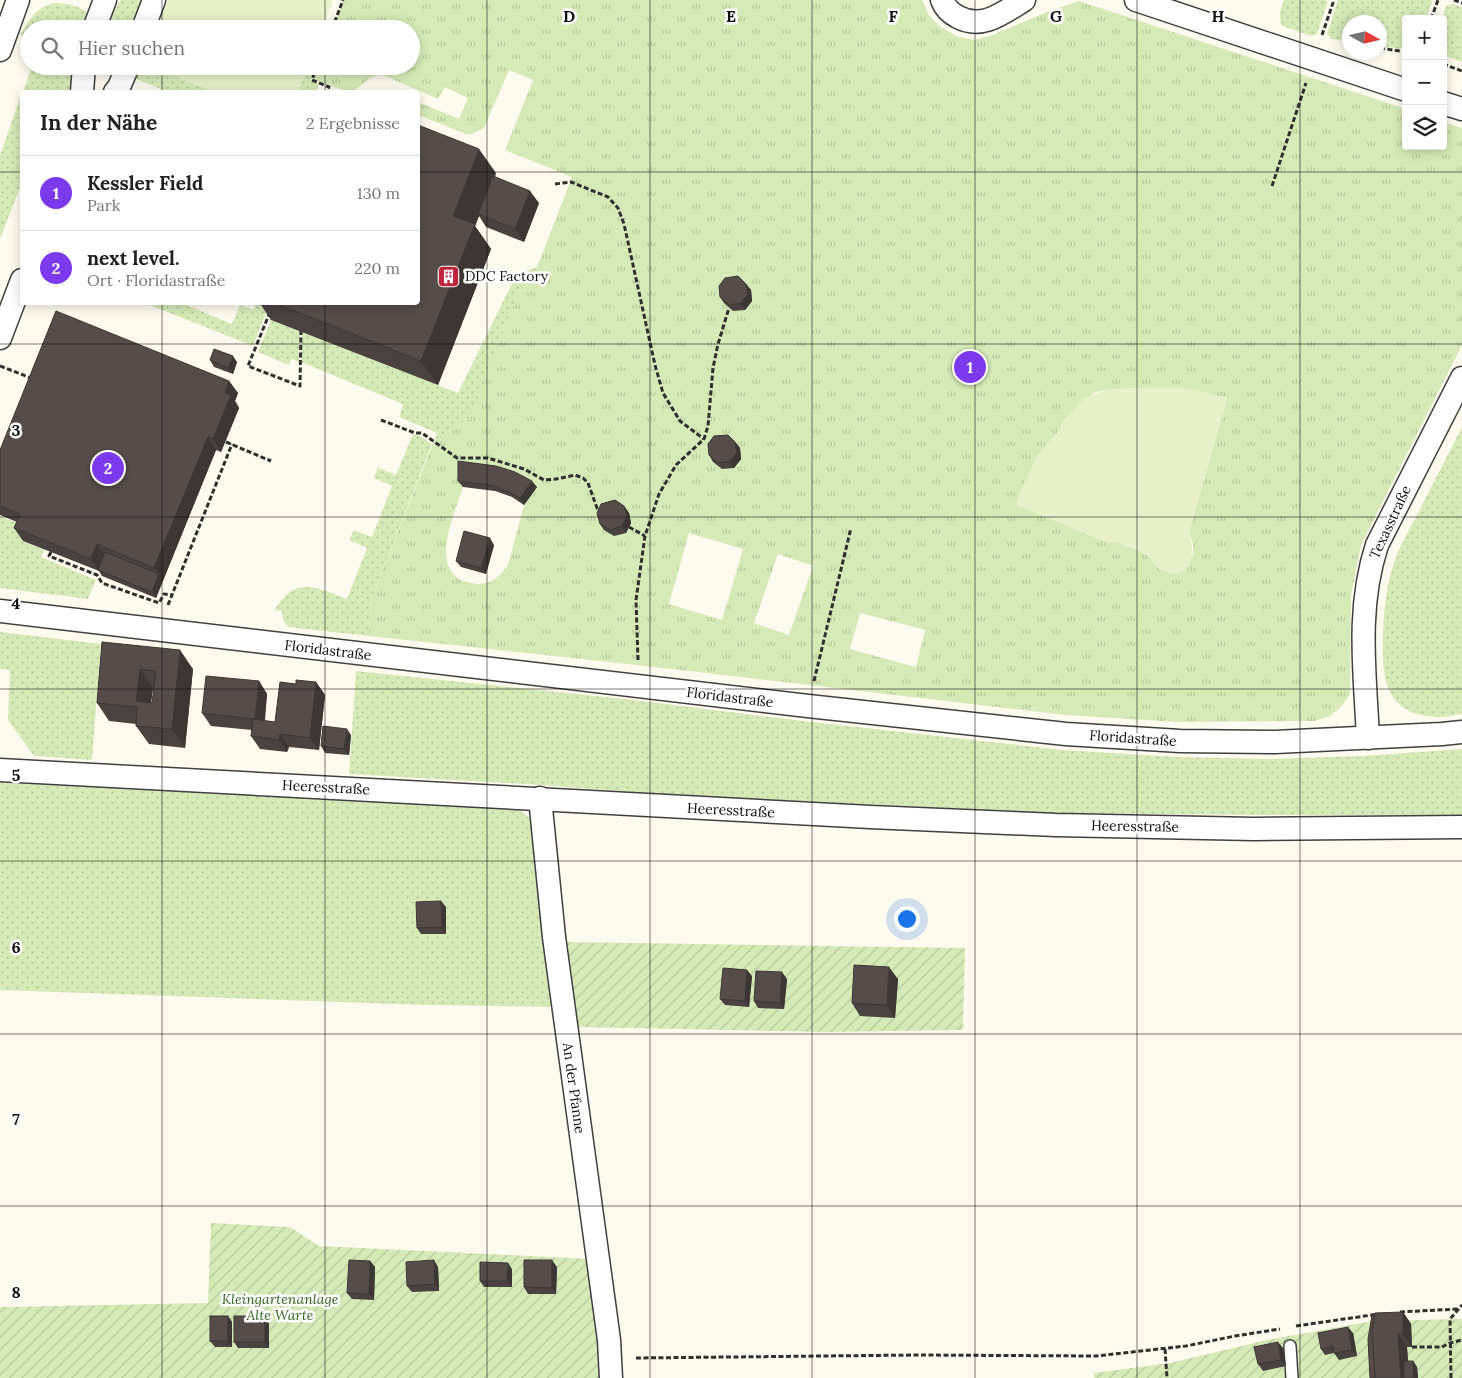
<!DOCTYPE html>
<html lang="de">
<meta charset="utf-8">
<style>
:root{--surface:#fff;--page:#f6f6f6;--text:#202124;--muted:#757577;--line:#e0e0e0;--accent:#7c3aed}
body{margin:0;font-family:Lora,serif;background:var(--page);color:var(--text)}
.controls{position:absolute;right:15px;top:15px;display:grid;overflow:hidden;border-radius:5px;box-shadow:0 2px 12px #0003}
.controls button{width:45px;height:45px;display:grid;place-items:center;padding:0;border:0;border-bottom:1px solid var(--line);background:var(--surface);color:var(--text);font:25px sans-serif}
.compass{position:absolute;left:1342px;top:15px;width:45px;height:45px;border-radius:50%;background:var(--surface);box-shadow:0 2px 12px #0003;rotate:98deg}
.you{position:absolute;left:906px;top:918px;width:18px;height:18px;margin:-12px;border:4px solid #fff;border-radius:50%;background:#1a73e8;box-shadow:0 0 0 8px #1a73e833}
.badge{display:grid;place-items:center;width:32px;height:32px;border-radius:50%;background:var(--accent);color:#fff;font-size:16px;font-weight:700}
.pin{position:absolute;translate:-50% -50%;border:2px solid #fff;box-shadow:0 1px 5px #0006}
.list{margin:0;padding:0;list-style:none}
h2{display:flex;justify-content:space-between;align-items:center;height:65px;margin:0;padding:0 20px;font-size:21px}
h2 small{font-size:16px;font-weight:400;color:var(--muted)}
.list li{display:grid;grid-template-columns:32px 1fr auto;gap:15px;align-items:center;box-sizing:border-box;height:75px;padding:0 20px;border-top:1px solid var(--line)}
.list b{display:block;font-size:19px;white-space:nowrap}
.list p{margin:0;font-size:16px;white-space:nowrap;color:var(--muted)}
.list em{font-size:16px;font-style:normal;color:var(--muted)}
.icon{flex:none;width:28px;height:28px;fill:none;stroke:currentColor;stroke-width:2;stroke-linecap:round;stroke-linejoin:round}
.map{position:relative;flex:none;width:1462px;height:1378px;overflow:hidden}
.search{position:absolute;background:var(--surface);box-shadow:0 2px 12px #0003;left:20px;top:20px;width:400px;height:55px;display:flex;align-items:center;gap:12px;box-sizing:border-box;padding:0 18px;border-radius:28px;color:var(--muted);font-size:19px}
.panel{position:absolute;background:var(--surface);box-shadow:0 2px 12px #0003;left:20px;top:90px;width:400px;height:215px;border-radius:5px}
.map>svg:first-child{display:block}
.grass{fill:url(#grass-dots)}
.park{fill:url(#park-tufts);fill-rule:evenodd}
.garden{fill:url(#garden-furrows)}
.pitch{fill:#e7f1c9}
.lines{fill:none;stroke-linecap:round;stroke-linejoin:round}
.service-casing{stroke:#404040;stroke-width:14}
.minor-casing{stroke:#404040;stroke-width:25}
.path{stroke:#2f2f2f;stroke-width:3;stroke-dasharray:5 2.5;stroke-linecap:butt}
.service{stroke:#fff;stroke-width:11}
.minor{stroke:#fff;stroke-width:22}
.wall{fill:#4a4240;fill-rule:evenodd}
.shaded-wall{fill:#3c3634}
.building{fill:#564d4a;stroke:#3c3634;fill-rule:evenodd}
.grid{fill:none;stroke:#0d0d0d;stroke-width:1;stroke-opacity:0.55}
.labels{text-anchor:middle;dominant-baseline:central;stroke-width:5;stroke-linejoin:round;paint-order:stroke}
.poi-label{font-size:14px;fill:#0d0d0d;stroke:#fff;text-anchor:start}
.street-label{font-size:14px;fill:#0d0d0d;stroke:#fff}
.park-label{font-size:14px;font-style:italic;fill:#33661d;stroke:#fff}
.grid-label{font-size:16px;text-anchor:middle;font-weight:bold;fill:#0d0d0d;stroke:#fff;stroke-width:5;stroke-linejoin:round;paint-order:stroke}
</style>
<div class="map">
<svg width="1462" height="1378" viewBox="0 0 1462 1378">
<defs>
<pattern id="grass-dots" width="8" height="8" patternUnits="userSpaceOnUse" patternTransform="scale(1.25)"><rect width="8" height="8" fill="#d6eab7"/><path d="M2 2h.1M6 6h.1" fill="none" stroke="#b6c89c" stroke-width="1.8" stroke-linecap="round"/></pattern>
<pattern id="park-tufts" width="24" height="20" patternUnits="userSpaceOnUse" patternTransform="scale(1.25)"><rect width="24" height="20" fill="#d6eab7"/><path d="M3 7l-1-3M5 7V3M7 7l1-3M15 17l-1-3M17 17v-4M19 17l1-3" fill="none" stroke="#b6c89c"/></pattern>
<pattern id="garden-furrows" width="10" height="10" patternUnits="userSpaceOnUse" patternTransform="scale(1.25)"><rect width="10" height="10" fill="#d6eab7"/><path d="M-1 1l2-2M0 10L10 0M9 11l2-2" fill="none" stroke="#b6c89c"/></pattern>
</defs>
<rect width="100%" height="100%" fill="#fffaee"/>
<g class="grass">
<polygon points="121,0 147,0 135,29 113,29 104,25"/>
<path d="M 1284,0 L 1324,0 L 1328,1 L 1317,34 L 1312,36 L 1282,26 C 1278,16 1280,10 1284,0 Z"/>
<polygon points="1338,0 1431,0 1432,2 1426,19 1406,19 1406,48 1403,49 1380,46 1380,22 1350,22 1349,41 1331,39 1327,34"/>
<path d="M 54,3 C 67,3 82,6 91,16 L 89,29 L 29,29 L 29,38 L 20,35 C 30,19 34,9 54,3 Z"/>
<polygon points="1452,4 1462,7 1462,62 1443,55 1443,19 1442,19 1446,6"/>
<polygon points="32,66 80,66 76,92 23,92"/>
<polygon points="141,66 149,66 215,92 168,92 136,79"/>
<polygon points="308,66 316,66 311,80 319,84 316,92 297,92"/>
<polygon points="22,93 22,182 0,239 0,155"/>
<polygon points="526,272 471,417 434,441 437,433 399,417 403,404 301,362 302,331 458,393 516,275"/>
<polygon points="145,303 182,303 232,324 240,305 253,310 256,303 270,303 253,346"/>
<polygon points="271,320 300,331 299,362 292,359 289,365 258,352"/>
<path d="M 1462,427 L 1462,714 C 1454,715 1444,718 1436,717 C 1383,714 1382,676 1383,634 C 1384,607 1387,578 1398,552 C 1404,538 1412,525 1419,511 C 1433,483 1448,455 1462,427 Z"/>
<path d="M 413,434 L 420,436 L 432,444 L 371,600 L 369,636 L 288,627 L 283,620 L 282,611 L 274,610 C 279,604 284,596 290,592 C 305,580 331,593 347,599 L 367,548 L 349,540 L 354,530 L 372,537 L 392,486 L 374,478 L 378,468 L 396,475 Z"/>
<polygon points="0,516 27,527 22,541 44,550 41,557 96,580 88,599 0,588"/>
<polygon points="0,632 101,644 92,760 34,756 8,720 10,670 0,669"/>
<polygon points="356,671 634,700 803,721 1063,750 1177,757 1269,759 1364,756 1462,749 1462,815 1253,815 1056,813 685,796 541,785 349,774"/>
<polygon points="0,781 518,809 532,820 554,1007 427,1005 0,990"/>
</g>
<path class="park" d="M 344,0 L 922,0 L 929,15 L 939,26 L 956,36 L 974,40 L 993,35 L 1047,12 L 1079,1 L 1406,109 L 1406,146 L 1443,146 L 1443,122 L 1462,128 L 1462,345 L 1361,545 L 1351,595 L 1350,694 L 1341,707 L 1330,716 L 1314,721 L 1177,722 L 1066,715 L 637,665 L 369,636 L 371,600 L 434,441 L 471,417 L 520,287 L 526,272 L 537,267 L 572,177 L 505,150 L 533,80 L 509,70 L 484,128 L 469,135 L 418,115 L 418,102 L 459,119 L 468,98 L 445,87 L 438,99 L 381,74 L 370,78 L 353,92 L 329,86 L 313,79 L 318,66 L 411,66 L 411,29 L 333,29 ZM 1137,388 L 1178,388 L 1227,398 L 1189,532 L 1193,543 L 1193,555 L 1171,573 L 1160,570 L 1148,556 L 1139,550 L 1114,541 L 1037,456 L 1093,393 L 1105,390 ZM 463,487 L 536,487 L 524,505 L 508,565 C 501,576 491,585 477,584 C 424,579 453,518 463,487 ZM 689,533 L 743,549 L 722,620 L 669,604 ZM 778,554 L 813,566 L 789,635 L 754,623 ZM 860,613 L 925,630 L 916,667 L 850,649 Z"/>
<g class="garden">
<polygon points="565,942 965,948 963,1030 827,1032 573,1027"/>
<polygon points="211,1223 290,1227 319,1246 592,1259 601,1378 0,1378 0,1307 208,1303"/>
<polygon points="1462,1319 1462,1378 1094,1378 1094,1373 1170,1363 1267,1340 1372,1321"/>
</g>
<g class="pitch">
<polygon points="168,0 333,0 322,29 156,29"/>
<polygon points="149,66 307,66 297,92 215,92"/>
<path d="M 1137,388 L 1178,388 L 1200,391 L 1227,398 L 1189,532 C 1197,555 1190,585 1161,570 C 1155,567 1152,561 1148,556 C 1140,548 1118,540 1108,543 L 1016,505 L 1020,492 L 1037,456 L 1058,433 L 1062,422 L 1086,397 L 1106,390 Z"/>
</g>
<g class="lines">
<defs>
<polyline id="service" points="1290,1346 1292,1378"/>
<g id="minor">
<path d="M 942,0 C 945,8 950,13 958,17 C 982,30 1003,13 1024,0"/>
<polyline points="1136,0 1406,90"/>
<polyline points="94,29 105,0"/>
<polyline points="143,29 154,0"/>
<polyline points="0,50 18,0"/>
<polyline points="82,92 84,66"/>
<polyline points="115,92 119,87 128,66"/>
<polyline points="1443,103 1462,109"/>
<polyline points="0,338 22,280"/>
<polyline points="0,611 808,706 1066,734 1180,741 1275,742 1442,734 1462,732"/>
<path d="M 1368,738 C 1365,672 1356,609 1377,545 L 1462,378"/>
<polyline points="0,770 870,817 1056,825 1254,829 1462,827"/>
<polyline points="540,798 554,937 609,1340 611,1378"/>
</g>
</defs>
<use href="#service" class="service-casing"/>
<use href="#minor" class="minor-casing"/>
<g class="path">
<polyline points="1454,0 1462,3"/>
<polyline points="1431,19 1438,0"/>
<polyline points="332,29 343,0"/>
<polyline points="1322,35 1334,0"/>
<polyline points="1380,48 1406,52"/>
<polyline points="1443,64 1462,71"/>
<polyline points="317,66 312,80 329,87 327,92"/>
<polyline points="555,184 571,182 608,197 618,208 624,224 655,365 663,393 680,421 704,439"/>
<polyline points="1272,186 1306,83"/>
<polyline points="270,312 248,366 300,386 301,331"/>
<polyline points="0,366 31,378"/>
<polyline points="381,420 415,433 422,433 457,458 488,458 524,469 544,480 556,479 575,475 583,478 588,483 597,508 602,512"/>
<polyline points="226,442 271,461"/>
<polyline points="629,527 645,536"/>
<polyline points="51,552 49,556 97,575 102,583 159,603 164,594 171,595"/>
<polyline points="168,605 232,444"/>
<polyline points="638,660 636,600 645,536 659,494 676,465 704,439 708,426 713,368 718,344 729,308"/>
<polyline points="814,681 851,528"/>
<polyline points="1400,1312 1459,1309"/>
<polyline points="1296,1326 1379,1314"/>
<polyline points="1412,1347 1442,1347 1450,1343 1462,1340"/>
<polyline points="1165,1349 1167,1378"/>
<polyline points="636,1358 918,1355 1096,1356 1186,1346 1235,1336 1280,1329"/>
<polyline points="1451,1378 1450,1319 1462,1305"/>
</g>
<use href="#service" class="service"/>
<use href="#minor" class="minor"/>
</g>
<g class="wall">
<polygon points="496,173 495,177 539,203 524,242 486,227 479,216 475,226 491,249 438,385 271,320 259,302 418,302"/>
<polygon points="746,284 751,290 752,301 745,310 733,311 724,303 720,297"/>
<polygon points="210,360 237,362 233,374 214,367"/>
<polygon points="229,381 238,393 235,401 239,408 221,452 216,450 156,598 102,576 99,571 23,541 14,528 17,522 0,515 0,450"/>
<polygon points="735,442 740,448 741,459 734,468 722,469 713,462 709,455"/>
<polygon points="458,481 537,487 524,505 512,497 495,491 463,487"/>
<polygon points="624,506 629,513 631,523 626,533 614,536 604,530 600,524"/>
<polygon points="494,545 486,574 461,567 456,561"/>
<path d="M 102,642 L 193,669 L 185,748 L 149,744 L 136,726 L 136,724 L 109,721 L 97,703 ZM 153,688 L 154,688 L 152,703 L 151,702 Z"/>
<polygon points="259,681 267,694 265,721 275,722 296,684 316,682 325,695 319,750 289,747 287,752 260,749 251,736 252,730 211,726 202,713"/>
<polygon points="351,735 349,755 325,753 321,746"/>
<polygon points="446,907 446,934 421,934 417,928"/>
<polygon points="752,976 749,1007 725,1005 720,999"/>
<polygon points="787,979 784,1009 758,1008 754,1001"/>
<polygon points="898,979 895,1018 860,1016 852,1003"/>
<polygon points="370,1261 375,1267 374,1300 352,1299 347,1293"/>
<polygon points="438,1267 439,1291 412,1292 407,1286"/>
<polygon points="557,1267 556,1294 528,1294 524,1287"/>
<polygon points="512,1269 512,1287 484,1287 480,1281"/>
<polygon points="1403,1312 1411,1324 1412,1347 1407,1347 1408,1361 1413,1361 1417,1367 1418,1378 1370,1378"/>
<polygon points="228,1316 232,1322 232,1347 215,1347 210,1341"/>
<polygon points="269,1322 269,1348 238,1348 234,1342"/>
<polygon points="1353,1333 1357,1356 1339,1360 1334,1353 1325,1355 1321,1349"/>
<polygon points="1283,1348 1286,1366 1263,1371 1258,1364"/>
</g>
<g class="shaded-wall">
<polygon points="479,149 496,173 479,215 478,214 479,216 475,226 491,249 438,385 421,361 453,216"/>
<polygon points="530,191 539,203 524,242 515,229"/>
<polygon points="746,284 751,290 752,301 745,310 741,303"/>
<polygon points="233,356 237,362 233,374 228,368"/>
<polygon points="229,381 238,393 235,401 239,408 221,452 213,439 225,393"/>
<polygon points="208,437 216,450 156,598 152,592 159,574 154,568"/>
<polygon points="735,442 740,448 741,459 734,468 730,461"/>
<polygon points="532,481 537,487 524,505 520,498"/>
<polygon points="624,506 629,513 631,523 626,533 622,526"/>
<polygon points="490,538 494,545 486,574 481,568"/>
<polygon points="97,544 106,557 98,570 91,559"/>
<polygon points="180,650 193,669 185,748 172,729"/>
<polygon points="140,669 153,688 149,719 136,701"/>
<polygon points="259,681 267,694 263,731 255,719"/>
<polygon points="316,682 325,695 319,750 310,738"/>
<polygon points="347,729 351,735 349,755 344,749"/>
<polygon points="280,734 289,747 287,752 279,740"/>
<polygon points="441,901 446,907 446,934 442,927"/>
<polygon points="889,967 898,979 895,1018 887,1005"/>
<polygon points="747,970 752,976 749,1007 745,1001"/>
<polygon points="782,972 787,979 784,1009 780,1003"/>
<polygon points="434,1260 438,1267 439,1291 435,1284"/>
<polygon points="552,1260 557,1267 556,1294 552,1288"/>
<polygon points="370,1261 375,1267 374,1300 369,1294"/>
<polygon points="508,1263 512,1269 512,1287 507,1281"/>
<polygon points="1403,1312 1411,1324 1412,1347 1403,1334"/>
<polygon points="228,1316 232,1322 232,1347 228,1341"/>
<polygon points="265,1316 269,1322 269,1348 265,1342"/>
<polygon points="1348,1327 1353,1333 1357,1356 1352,1350"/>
<polygon points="1398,1334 1407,1347 1409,1378 1401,1378"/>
<polygon points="1278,1342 1283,1348 1286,1366 1281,1360"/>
<polygon points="1413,1361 1417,1367 1418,1378 1414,1378"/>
</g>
<g class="building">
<polygon points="418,125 479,149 453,216 475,224 421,361 272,302 418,302"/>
<polygon points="493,176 530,191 515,229 478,214"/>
<polygon points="738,276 746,284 748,294 741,303 729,305 720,297 719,286 725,278"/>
<polygon points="56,311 229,381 225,393 231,395 213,439 208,437 154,568 97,544 91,559 14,528 20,514 0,506 0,450"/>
<polygon points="214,349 233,356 228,368 210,360"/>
<polygon points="728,435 735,442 737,453 730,461 718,463 709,455 708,444 714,436"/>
<polygon points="458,461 496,466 515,472 532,481 520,498 507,491 491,485 458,481"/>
<polygon points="615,500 624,506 627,516 622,526 610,530 600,524 597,513 601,504"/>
<polygon points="464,531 490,538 481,568 456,561"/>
<polygon points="105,552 159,574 152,592 98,570"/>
<path d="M 102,642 L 180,650 L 172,729 L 136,726 L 137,707 L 97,703 ZM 140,669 L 156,671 L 152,703 L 136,701 Z"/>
<polygon points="206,676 259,681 255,719 202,713"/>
<polygon points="296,680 316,682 310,738 280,734 279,740 251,736 253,719 275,722 280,682 296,684"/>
<polygon points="323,726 347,729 344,749 321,746"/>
<polygon points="441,901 442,927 417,928 416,902"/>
<polygon points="854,965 889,967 887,1005 852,1003"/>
<polygon points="723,968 747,970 745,1001 720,999"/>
<polygon points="756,971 782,972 780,1003 754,1001"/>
<polygon points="349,1260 370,1261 369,1294 347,1293"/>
<polygon points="434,1260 435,1284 407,1286 406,1262"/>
<polygon points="524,1260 552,1260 552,1288 524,1287"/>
<polygon points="480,1262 508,1263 507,1281 480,1281"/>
<polygon points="1403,1312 1403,1334 1398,1334 1401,1378 1375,1378 1372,1332 1375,1313"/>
<polygon points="1374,1314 1372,1332 1375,1378 1370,1378 1368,1339 1372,1315"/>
<rect x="210" y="1316" width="18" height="25"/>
<rect x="234" y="1316" width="31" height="26"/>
<polygon points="1348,1327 1352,1350 1334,1353 1333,1346 1321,1349 1318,1333"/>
<polygon points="1278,1342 1281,1360 1258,1364 1254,1347"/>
<polygon points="1404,1361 1413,1361 1414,1378 1404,1378"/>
</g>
<path class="grid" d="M 162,0 L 162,29M 325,0 L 325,29M 487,0 L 487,1378M 650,0 L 650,1378M 812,0 L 812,1378M 975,0 L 975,1378M 1137,0 L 1137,1378M 1300,0 L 1300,1378M 162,66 L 162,92M 325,66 L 325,92M 0,172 L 22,172M 418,172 L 1462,172M 162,302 L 162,1378M 325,302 L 325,1378M 0,344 L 1462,344M 0,517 L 1462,517M 0,689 L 1462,689M 0,861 L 1462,861M 0,1034 L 1462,1034M 0,1206 L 1462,1206"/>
<defs>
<symbol id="building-square" viewBox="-11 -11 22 22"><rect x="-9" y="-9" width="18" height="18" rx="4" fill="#bf2439" stroke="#fff"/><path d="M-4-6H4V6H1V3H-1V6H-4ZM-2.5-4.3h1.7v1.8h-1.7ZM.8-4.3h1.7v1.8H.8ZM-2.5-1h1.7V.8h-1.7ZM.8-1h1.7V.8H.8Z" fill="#fff"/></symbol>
</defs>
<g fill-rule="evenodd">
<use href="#building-square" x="436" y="264" width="25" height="25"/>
</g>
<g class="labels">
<g class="poi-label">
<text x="465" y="276">DDC Factory</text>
</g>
<g class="street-label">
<text transform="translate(1390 522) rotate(-65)">Texasstraße</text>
<text transform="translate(328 650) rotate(7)">Floridastraße</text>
<text transform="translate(730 697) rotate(7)">Floridastraße</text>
<text transform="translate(1133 738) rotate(4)">Floridastraße</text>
<text transform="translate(326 787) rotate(3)">Heeresstraße</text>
<text transform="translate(731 810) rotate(3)">Heeresstraße</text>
<text transform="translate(1135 826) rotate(1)">Heeresstraße</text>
<text transform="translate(574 1088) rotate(82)">An der Pfanne</text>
</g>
<g class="park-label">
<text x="280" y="1299">Kleingartenanlage<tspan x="280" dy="16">Alte Warte</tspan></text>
</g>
</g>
<g class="grid-label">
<text x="569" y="22">D</text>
<text x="731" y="22">E</text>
<text x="893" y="22">F</text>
<text x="1056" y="22">G</text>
<text x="1218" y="22">H</text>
<text x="16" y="436">3</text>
<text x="16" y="609">4</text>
<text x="16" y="781">5</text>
<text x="16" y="953">6</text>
<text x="16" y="1125">7</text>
<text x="16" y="1298">8</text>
</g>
</svg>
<div class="controls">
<button>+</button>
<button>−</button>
<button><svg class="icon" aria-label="layers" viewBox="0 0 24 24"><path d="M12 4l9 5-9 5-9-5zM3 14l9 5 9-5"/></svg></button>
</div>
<svg class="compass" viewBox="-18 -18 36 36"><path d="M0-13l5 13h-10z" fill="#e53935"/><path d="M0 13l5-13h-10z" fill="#757577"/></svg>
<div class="you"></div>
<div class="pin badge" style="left:970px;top:367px">1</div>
<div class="pin badge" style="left:108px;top:468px">2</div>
<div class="search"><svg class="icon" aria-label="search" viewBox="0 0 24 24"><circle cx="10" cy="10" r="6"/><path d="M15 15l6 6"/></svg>Hier suchen</div>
<section class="panel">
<h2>In der Nähe<small>2 Ergebnisse</small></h2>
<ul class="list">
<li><span class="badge">1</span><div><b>Kessler Field</b><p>Park</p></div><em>130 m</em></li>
<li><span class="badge">2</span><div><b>next level.</b><p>Ort · Floridastraße</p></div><em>220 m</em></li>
</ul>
</section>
</div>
